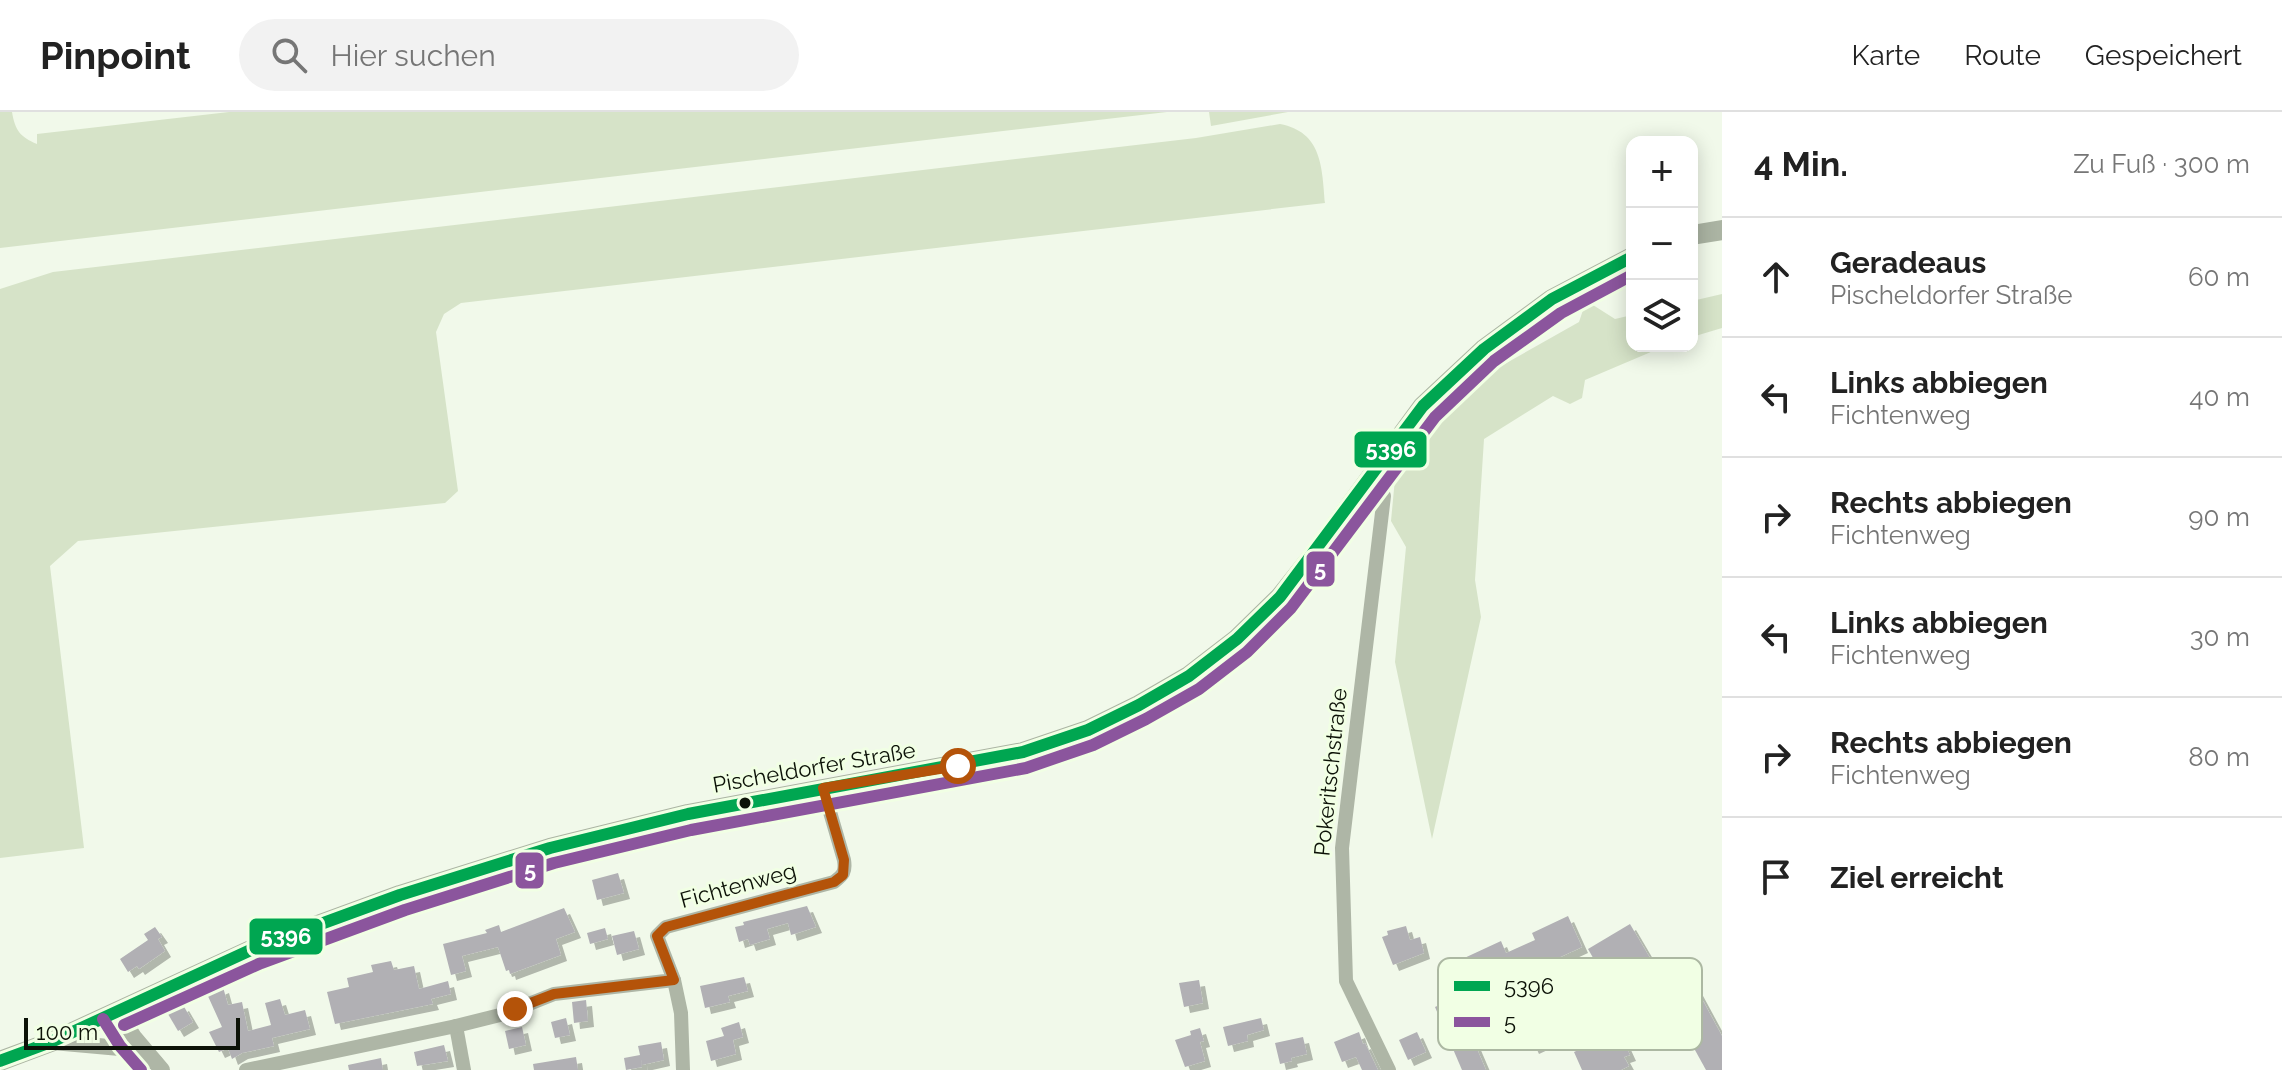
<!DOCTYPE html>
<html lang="de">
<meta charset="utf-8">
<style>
:root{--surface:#fff;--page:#f2f2f2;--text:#222;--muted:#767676;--line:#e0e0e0}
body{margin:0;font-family:Raleway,sans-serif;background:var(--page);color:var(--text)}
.controls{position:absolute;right:24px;top:24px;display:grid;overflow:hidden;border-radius:16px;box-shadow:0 4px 20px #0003}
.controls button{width:72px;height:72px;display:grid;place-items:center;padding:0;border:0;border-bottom:2px solid var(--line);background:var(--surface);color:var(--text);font:40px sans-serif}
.scale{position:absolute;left:24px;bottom:20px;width:216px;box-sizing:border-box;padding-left:8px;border:4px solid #0c1207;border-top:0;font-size:22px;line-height:28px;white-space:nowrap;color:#0c1207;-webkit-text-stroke:6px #f1ffe4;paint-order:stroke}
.stop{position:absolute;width:24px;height:24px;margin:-18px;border:6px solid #b45309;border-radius:50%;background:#fff}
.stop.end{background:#b45309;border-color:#fff;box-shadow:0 2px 8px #0008}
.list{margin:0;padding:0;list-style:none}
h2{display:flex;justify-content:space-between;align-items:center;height:104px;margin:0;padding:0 32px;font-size:34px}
h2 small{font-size:26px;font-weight:400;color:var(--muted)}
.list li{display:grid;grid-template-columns:52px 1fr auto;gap:24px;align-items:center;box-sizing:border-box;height:120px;padding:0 32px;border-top:2px solid var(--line)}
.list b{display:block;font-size:30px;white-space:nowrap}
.list p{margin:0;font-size:26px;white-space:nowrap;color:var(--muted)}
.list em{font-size:26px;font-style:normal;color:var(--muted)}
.icon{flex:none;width:44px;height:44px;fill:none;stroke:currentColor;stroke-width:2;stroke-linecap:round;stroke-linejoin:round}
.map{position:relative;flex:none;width:1722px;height:958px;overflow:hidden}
header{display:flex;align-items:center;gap:48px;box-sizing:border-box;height:112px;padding:0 40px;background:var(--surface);border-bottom:2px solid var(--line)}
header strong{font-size:38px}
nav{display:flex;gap:44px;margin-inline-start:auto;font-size:28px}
.search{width:560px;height:72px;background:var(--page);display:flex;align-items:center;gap:20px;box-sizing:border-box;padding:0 28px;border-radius:44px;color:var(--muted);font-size:30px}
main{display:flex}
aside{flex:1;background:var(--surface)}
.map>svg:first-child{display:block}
.green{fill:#d6e3c8}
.building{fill:#b1b0b4;filter:url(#shadow)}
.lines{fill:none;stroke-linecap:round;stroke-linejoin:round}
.minor{stroke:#aeb6a6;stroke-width:14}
.tertiary{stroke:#aeb6a6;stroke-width:16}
.secondary{stroke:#abb4a3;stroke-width:20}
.bus-1-casing{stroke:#f1ffe4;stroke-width:18}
.bus-2-casing{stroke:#f1ffe4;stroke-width:18}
.bus-1{stroke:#00a651;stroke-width:12}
.bus-2{stroke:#8b559d;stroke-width:12}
.route{stroke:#b45309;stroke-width:10}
.bus-dot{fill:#0c1207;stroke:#f1ffe4;stroke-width:3}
.labels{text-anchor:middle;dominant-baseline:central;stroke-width:6;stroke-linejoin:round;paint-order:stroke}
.street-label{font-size:22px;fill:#0c1207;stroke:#f1ffe4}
.key{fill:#f1ffe4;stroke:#acb8a2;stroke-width:2}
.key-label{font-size:22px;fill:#0c1207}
.line-badge{stroke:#f1ffe4;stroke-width:3}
.badge-label{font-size:22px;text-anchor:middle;font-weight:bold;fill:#fff}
</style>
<header>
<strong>Pinpoint</strong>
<div class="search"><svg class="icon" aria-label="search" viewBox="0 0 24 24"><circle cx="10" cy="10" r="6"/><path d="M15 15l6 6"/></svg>Hier suchen</div>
<nav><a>Karte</a><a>Route</a><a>Gespeichert</a></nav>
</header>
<main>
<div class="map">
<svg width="1722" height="958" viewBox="0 0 1722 958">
<defs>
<filter id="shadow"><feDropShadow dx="6" dy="6" stdDeviation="0" flood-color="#0004"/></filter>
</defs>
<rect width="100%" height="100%" fill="#f1f9ea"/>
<g class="green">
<path d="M 0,0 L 12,0 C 15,18 20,25 37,32 L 37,22 L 229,0 L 1167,0 L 0,136 Z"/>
<polygon points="1209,0 1288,0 1211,14"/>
<path d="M 1280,12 C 1322,20 1322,55 1325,91 L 461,191 L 444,202 L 436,220 L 458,379 L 445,391 L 78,429 L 50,454 L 84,736 L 0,746 L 0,177 L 53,160 L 1196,26 Z"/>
<polygon points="1722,182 1722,216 1692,225 1692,189"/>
<polygon points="1593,193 1615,207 1632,203 1632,234 1665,234 1585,268 1582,286 1570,292 1553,284 1484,327 1475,468 1481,505 1432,727 1395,550 1406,435 1391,409 1396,356 1434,309 1494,258 1579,210 1583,198"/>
</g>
<g class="building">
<polygon points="618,761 624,781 597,788 592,768"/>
<polygon points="807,794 816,815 791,823 788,811 767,817 770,827 750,833 748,827 739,830 735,815 744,813 743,810"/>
<polygon points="564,796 575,820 556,827 561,843 510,862 509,858 506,859 498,835 462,844 466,859 451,863 443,832 487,821 485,818 499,813 501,820"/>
<polygon points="1568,804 1582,835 1545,852 1574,917 1533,936 1501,867 1474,879 1460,848 1501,829 1506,841 1535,828 1532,821"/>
<polygon points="1630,812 1667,875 1624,900 1588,837"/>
<polygon points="1406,814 1410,828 1420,825 1424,841 1393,853 1382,825 1388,823 1387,819"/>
<polygon points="155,815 162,825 158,827 165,839 139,857 137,854 128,860 120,847 148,828 144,822"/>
<polygon points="605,816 608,827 590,832 587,821"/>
<polygon points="634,819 639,837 617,843 612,824"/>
<polygon points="391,849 394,858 414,854 419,877 448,869 451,882 431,887 433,892 335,912 327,880 349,875 347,866 373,860 371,853"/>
<polygon points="744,865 748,879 728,884 730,890 705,896 700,874"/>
<polygon points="1199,868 1203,891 1184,895 1179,871"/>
<polygon points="223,875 228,893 242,890 248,919 271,913 265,891 280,887 285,903 305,898 310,917 272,926 274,934 242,941 232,947 228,936 219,940 209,920 222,915 207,882"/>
<polygon points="1696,876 1722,924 1722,958 1706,958 1669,891"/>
<polygon points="1455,886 1486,958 1462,958 1435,895"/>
<polygon points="586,888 588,909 574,911 572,890"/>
<polygon points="183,893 193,910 178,919 168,902"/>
<polygon points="566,906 570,923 555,926 551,910"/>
<polygon points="1261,906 1264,918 1247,923 1248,929 1228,934 1223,915"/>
<polygon points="739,910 743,925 733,928 736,942 711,949 706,929 724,924 721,916"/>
<polygon points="522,915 526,933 509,937 505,919"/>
<polygon points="1200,916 1204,929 1200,930 1205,949 1185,955 1175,928 1191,923 1190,919"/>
<polygon points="1619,919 1630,943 1624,945 1629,954 1621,958 1582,958 1574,940"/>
<polygon points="1359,920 1363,932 1365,931 1378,958 1362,958 1356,945 1342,950 1334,930"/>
<polygon points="1417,920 1426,940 1408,948 1399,928"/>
<polygon points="1303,925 1307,942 1291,946 1292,949 1280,952 1275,931"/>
<polygon points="661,930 664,948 642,953 641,947 642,955 626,958 624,946 640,943 638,934"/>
<polygon points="444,933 448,949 417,954 414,940"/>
<polygon points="576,945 578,958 534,958 533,952"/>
<polygon points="381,946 383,958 349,958 348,953"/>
</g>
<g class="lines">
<g class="minor">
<polyline points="1373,360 1384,384 1342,736 1346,869 1389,958"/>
<polyline points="674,868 681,901 683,958"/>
<polyline points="456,914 464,958"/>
<path d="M 246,958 L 456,914 L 504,902 L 554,882 L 674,868 L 657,824 L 666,815 L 834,770 C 843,763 846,760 844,748 L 823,676"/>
</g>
<g class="tertiary">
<polyline points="117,898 134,925 162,958"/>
<polyline points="53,930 120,936 155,950"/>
</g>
<g class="secondary">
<polyline points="1692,123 1722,118"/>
<polyline points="0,949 51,930 255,836 400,783 550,736 688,702 1023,640 1088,618 1139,593 1189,564 1237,527 1280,485 1319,436 1423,294 1484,237 1552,187 1632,145"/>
</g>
<defs>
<polyline id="bus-1" points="0,949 51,930 255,836 400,783 550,736 688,702 1023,640 1088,618 1139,593 1189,564 1237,527 1280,485 1423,294 1484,237 1552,187 1632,145"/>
<g id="bus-2">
<polyline points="103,907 120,934 141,958"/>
<polyline points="124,913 261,851 405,798 554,751 691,718 1026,656 1093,633 1146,607 1199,577 1247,540 1291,496 1435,305 1494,249 1561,201 1632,163"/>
</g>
</defs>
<use href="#bus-1" class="bus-1-casing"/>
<use href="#bus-2" class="bus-2-casing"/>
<use href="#bus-1" class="bus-1"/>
<use href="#bus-2" class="bus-2"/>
</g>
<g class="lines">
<polyline class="route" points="515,897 554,882 674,868 657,824 666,815 834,770 843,763 844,748 823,676 958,654"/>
</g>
<circle class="bus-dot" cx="745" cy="691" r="7"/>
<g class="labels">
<g class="street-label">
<text transform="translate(814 655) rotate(-10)">Pischeldorfer Straße</text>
<text transform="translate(1330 660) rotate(-84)">Pokeritschstraße</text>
<text transform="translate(738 773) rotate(-15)">Fichtenweg</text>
</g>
</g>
<rect x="1438" y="846" width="264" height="92" rx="12" class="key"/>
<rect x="1454" y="869" width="36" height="10" fill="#00a651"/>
<rect x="1454" y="905" width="36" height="10" fill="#8b559d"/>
<g class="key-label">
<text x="1504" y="882">5396</text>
<text x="1504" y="918">5</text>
</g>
<g class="line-badge">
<rect x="1353" y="318" width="75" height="39" rx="8" fill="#00a651"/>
<rect x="1305" y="438" width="31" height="38" rx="8" fill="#8b559d"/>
<rect x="514" y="739" width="31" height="39" rx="8" fill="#8b559d"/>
<rect x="248" y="805" width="76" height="39" rx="8" fill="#00a651"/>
</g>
<g class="badge-label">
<text x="1391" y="345">5396</text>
<text x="1320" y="465">5</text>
<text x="530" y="766">5</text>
<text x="286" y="832">5396</text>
</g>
</svg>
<div class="controls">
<button>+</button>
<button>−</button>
<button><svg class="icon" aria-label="layers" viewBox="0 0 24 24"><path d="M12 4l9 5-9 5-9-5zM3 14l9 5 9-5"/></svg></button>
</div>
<div class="scale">100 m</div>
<div class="stop" style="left:958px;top:654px"></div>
<div class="stop end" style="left:515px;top:897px"></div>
</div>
<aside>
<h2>4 Min.<small>Zu Fuß · 300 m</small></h2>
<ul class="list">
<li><svg class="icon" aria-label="ahead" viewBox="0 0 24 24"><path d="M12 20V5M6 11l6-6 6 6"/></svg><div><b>Geradeaus</b><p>Pischeldorfer Straße</p></div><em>60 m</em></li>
<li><svg class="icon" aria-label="left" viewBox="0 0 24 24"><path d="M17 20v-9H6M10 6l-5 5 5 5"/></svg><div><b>Links abbiegen</b><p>Fichtenweg</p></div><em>40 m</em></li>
<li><svg class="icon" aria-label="right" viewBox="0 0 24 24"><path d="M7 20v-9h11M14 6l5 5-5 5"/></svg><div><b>Rechts abbiegen</b><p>Fichtenweg</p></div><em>90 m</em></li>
<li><svg class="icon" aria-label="left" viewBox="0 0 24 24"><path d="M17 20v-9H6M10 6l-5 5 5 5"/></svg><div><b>Links abbiegen</b><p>Fichtenweg</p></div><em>30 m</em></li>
<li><svg class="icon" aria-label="right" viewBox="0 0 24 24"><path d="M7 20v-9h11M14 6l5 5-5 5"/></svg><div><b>Rechts abbiegen</b><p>Fichtenweg</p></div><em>80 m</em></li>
<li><svg class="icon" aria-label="arrive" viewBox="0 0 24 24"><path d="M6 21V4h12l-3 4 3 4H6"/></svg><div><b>Ziel erreicht</b></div></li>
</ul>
</aside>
</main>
